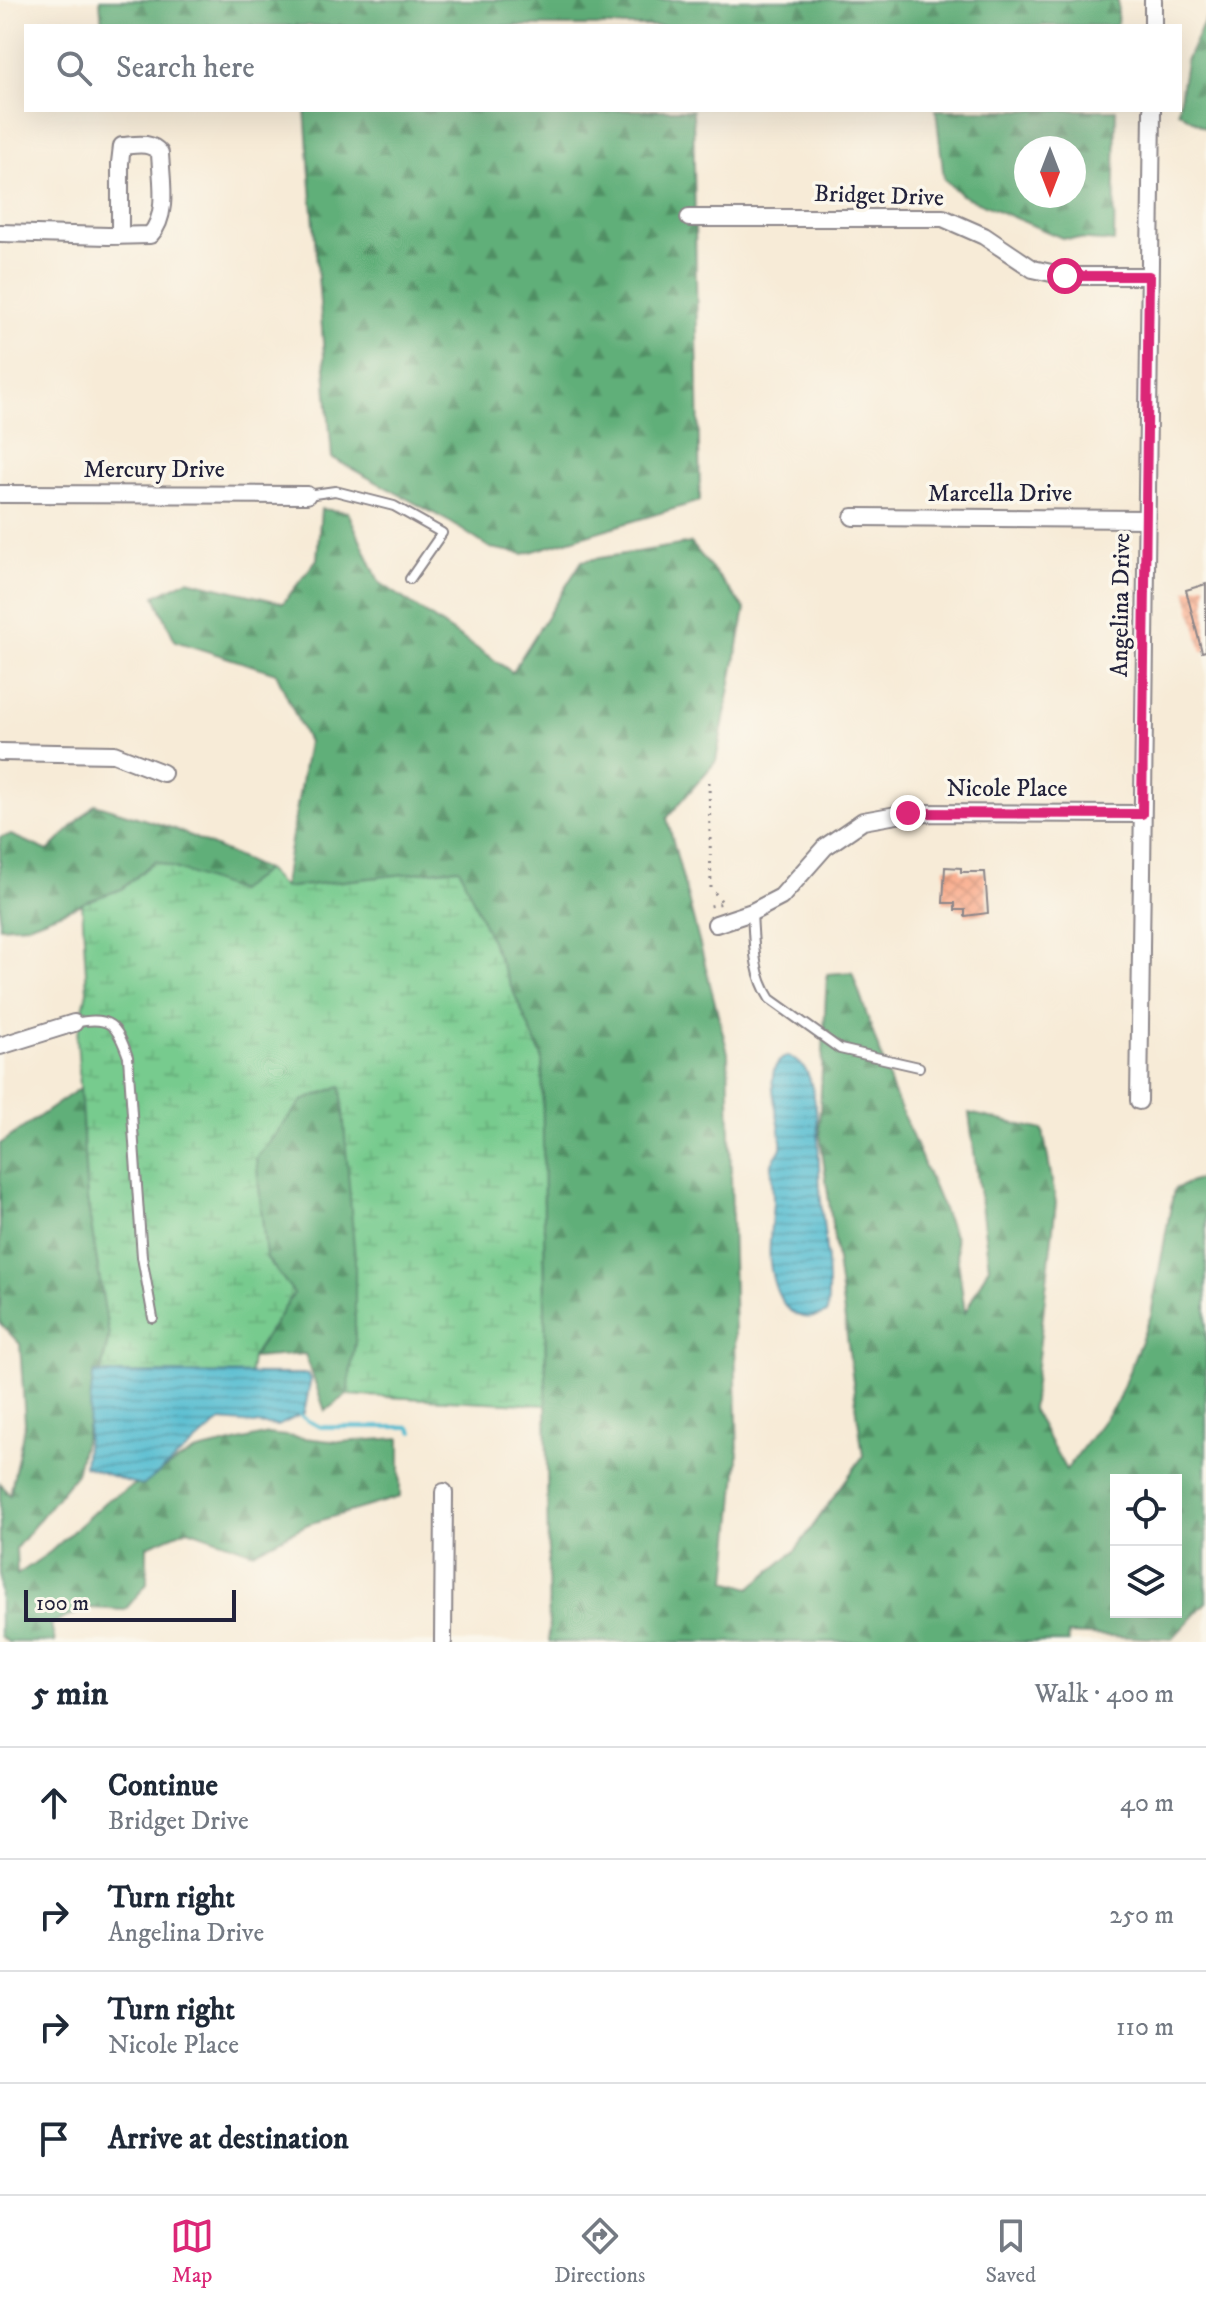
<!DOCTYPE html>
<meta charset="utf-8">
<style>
:root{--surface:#fff;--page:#f6f6f7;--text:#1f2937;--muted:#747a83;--line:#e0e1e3;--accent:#db2777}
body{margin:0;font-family:"IM FELL DW Pica",serif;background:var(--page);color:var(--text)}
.controls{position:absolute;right:24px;bottom:24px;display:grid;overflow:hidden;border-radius:0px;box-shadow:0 8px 32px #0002}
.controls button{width:72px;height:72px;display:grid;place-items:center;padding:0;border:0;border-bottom:2px solid var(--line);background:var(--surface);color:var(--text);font:40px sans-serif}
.compass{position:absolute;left:1014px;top:136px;width:72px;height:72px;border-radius:50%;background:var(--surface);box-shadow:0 8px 32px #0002;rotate:180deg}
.scale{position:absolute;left:24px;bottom:20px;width:212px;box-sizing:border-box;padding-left:8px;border:4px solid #22223b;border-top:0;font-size:22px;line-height:28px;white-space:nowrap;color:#22223b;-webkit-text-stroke:6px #fbf7ec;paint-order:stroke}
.stop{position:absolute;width:24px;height:24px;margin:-18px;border:6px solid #db2777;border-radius:50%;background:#fff}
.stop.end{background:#db2777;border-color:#fff;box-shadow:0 2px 8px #0008}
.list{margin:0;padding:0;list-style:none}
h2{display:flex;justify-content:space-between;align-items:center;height:104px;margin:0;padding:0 32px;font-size:34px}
h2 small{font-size:26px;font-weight:400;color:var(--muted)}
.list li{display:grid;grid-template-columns:52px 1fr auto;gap:24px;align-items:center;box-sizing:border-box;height:112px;padding:0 32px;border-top:2px solid var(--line)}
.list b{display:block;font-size:30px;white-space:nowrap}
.list p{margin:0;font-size:26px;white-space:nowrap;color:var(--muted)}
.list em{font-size:26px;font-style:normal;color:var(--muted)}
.icon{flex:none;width:44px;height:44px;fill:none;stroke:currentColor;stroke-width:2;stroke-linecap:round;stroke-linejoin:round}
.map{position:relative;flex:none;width:1206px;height:1642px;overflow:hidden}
.search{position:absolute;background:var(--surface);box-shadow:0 8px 32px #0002;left:24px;right:24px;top:24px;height:88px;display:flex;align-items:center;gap:20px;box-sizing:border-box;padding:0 28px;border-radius:0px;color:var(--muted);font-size:30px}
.sheet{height:552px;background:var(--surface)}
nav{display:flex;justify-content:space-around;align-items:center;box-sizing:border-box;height:112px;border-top:2px solid var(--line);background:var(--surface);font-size:22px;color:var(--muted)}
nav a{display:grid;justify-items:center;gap:4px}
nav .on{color:var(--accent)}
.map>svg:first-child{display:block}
.forest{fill:url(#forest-firs);stroke:#42685a;stroke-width:2;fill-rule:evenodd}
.wetland{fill:url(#wetland-marsh);stroke:#4c7664;stroke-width:2}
.water{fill:url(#water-rules);stroke:#3a6f86;stroke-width:2}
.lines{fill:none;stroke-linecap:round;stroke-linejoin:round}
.stream{stroke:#53bcd0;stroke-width:4}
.building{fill:url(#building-cross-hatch)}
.lane-casing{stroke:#8c8689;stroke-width:12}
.street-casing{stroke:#8c8689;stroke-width:20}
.path{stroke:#8c8689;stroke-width:3;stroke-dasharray:2 6;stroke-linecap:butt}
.lane{stroke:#fff;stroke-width:8}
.street{stroke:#fff;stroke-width:16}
.route{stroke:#db2777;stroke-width:10}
.labels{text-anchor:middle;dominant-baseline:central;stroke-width:7;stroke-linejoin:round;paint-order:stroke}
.street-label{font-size:24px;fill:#22223b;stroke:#fbf7ec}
</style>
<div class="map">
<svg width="1206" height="1642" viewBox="0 0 1206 1642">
<defs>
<pattern id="forest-firs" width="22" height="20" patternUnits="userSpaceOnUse" patternTransform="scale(2)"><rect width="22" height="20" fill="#61af79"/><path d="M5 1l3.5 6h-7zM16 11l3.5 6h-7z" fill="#508e64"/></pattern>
<pattern id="wetland-marsh" width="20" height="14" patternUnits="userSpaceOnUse" patternTransform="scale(2)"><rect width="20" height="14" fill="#77cb8e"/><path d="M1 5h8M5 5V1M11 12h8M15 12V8" fill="none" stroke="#67ae7b"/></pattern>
<pattern id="water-rules" width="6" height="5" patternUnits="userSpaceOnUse" patternTransform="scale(2)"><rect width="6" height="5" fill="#53bcd0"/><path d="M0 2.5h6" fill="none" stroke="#4498aa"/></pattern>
<pattern id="building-cross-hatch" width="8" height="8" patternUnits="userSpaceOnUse" patternTransform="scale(2)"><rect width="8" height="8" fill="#faac8c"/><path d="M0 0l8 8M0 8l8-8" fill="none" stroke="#d6947a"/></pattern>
</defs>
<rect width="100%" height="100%" fill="#fbf7ec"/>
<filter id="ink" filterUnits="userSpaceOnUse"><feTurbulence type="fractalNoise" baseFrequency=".0125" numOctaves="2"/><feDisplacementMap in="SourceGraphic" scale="16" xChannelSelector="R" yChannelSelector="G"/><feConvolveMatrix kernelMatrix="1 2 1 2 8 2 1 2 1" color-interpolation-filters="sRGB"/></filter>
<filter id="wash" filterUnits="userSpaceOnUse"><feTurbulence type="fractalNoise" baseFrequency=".006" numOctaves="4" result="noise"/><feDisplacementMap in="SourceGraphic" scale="32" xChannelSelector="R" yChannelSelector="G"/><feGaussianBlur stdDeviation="1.8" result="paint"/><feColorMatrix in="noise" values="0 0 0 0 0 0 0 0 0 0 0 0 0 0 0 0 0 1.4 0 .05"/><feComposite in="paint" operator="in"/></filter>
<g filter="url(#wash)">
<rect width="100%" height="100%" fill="#f7ebd7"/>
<g class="forest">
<polygon points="100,0 1118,0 1117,26 102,26"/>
<polygon points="1206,18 1206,129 1178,111 1186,61"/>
<polygon points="305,110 693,110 700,501 524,554 490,548 450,522 332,458"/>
<path d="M 936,110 L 1116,110 L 1114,242 L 1062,238 L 961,195 L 944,179 ZM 1026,148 L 1074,148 L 1074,196 L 1026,196 Z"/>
<path d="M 321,509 L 348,512 L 379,582 L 512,672 L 582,561 L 691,543 L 745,609 L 716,761 L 667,818 L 728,1053 L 738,1461 L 727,1581 L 750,1588 L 795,1551 L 863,1456 L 819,1127 L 827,974 L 852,972 L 893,1091 L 955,1238 L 965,1313 L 989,1266 L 969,1113 L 1043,1130 L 1056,1203 L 1032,1409 L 1066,1470 L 1117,1402 L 1151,1315 L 1174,1189 L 1206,1176 L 1206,1602 L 1172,1639 L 1068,1634 L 1069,1642 L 549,1642 L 542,1057 L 458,868 L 283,888 L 308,742 L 276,673 L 175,641 L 155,596 L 188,580 L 283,603 L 317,559 ZM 1116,1480 L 1176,1480 L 1176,1612 L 1116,1612 Z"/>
<polygon points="95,804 175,829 266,870 238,891 155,861 122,889 28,925 0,927 0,837 11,835 48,851"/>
<polygon points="342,1086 355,1259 355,1344 347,1395 325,1411 305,1354 252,1358 294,1293 266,1257 256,1158 302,1101"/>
<polygon points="80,1088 87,1199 109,1336 76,1474 16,1548 17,1575 50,1552 106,1501 194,1452 268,1434 340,1442 400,1438 400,1497 308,1524 253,1552 188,1529 147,1546 147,1584 125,1610 89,1608 51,1624 55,1642 8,1642 0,1636 0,1483 10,1495 25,1423 20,1344 0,1323 0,1144"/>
</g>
<polygon class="wetland" points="155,861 238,891 266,870 284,888 459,868 542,1057 546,1405 347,1395 355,1344 355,1259 341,1086 302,1101 256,1158 266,1257 294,1293 252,1357 250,1374 101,1373 109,1336 87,1199 77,1038 87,991 82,903 122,889"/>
<g class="water">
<path d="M 788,1056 C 798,1061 805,1066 809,1077 C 820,1107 818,1157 820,1189 C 823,1230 831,1272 827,1313 C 789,1330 774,1295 770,1263 C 768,1243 772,1221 773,1201 C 773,1192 771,1170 772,1163 C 774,1157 780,1153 781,1147 C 784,1121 756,1067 788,1056 Z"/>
<polygon points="96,1373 308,1374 311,1379 304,1413 278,1426 221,1421 144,1485 129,1482 84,1466 93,1375"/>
</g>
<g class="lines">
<polyline class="stream" points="300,1415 308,1421 321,1427 409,1427 413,1432"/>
</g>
<g id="blocks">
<g class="building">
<polygon points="1206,584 1206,651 1202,652 1186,590"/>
<polygon points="945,867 961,868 961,872 985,872 988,913 965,916 965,910 955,910 955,903 943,903"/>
</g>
</g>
</g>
<g filter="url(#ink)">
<use href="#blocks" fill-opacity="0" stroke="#8c8689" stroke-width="2"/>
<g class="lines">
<defs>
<g id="lane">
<polyline points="307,495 335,491 394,506 442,533 410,579"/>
<path d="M 752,913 C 754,943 753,973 770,999 L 840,1049 L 919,1067"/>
<path d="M 75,1023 C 110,1015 117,1025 128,1057 L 142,1257 L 153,1318"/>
</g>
<g id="street">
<polyline points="1153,26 1153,0"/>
<polyline points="689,218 943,218 984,236 1033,269 1065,276 1149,276"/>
<path d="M 0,233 L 108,236 L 150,235 C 169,215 161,179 160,153 C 150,141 136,145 122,146 L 120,163 L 120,236"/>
<polyline points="0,494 307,495"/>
<polyline points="853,517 1146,519"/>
<polyline points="0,752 114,754 163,773"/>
<polyline points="716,924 752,912 781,897 825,847 863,821 908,813 1142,814"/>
<polyline points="0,1046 74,1023"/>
<polyline points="1139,1101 1152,110"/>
<polyline points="443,1642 444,1492"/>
</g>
</defs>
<use href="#lane" class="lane-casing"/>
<use href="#street" class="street-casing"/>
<polyline class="path" points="709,782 711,888 723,903 710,906"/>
<use href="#lane" class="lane"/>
<use href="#street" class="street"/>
</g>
</g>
<g class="lines" filter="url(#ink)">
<polyline class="route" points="908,813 1142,814 1149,276 1065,276"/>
</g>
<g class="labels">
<g class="street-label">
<text transform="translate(879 196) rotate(2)">Bridget Drive</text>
<text x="154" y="470">Mercury Drive</text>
<text x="1000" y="494">Marcella Drive</text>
<text transform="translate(1121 605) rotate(-89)">Angelina Drive</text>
<text x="1007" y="789">Nicole Place</text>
</g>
</g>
</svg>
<div class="controls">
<button><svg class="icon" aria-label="locate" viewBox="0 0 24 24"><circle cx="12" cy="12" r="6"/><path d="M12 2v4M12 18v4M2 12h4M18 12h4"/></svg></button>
<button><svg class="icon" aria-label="layers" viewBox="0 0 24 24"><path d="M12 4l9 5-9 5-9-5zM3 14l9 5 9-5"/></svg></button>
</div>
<svg class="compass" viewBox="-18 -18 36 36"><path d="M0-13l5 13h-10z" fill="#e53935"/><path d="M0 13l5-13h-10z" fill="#747a83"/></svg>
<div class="scale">100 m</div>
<div class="stop" style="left:1065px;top:276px"></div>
<div class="stop end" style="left:908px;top:813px"></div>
<div class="search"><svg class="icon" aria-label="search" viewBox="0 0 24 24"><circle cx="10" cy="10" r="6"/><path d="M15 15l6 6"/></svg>Search here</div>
</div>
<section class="sheet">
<h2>5 min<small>Walk · 400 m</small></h2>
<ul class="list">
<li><svg class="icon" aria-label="ahead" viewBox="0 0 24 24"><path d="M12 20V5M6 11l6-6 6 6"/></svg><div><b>Continue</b><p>Bridget Drive</p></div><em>40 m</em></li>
<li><svg class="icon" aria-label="right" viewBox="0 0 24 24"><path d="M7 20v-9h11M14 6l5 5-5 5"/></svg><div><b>Turn right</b><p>Angelina Drive</p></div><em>250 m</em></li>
<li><svg class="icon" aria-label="right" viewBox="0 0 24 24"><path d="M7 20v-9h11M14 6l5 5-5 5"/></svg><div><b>Turn right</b><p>Nicole Place</p></div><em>110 m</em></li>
<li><svg class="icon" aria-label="arrive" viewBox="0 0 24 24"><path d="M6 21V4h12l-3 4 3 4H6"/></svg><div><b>Arrive at destination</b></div></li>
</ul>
</section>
<nav>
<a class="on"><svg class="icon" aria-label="map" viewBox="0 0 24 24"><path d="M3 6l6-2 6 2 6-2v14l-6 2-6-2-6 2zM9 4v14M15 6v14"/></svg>Map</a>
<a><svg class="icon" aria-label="directions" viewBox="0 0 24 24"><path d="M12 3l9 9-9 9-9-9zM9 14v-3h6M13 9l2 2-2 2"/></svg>Directions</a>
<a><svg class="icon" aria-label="saved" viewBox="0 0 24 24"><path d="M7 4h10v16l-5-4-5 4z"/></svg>Saved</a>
</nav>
